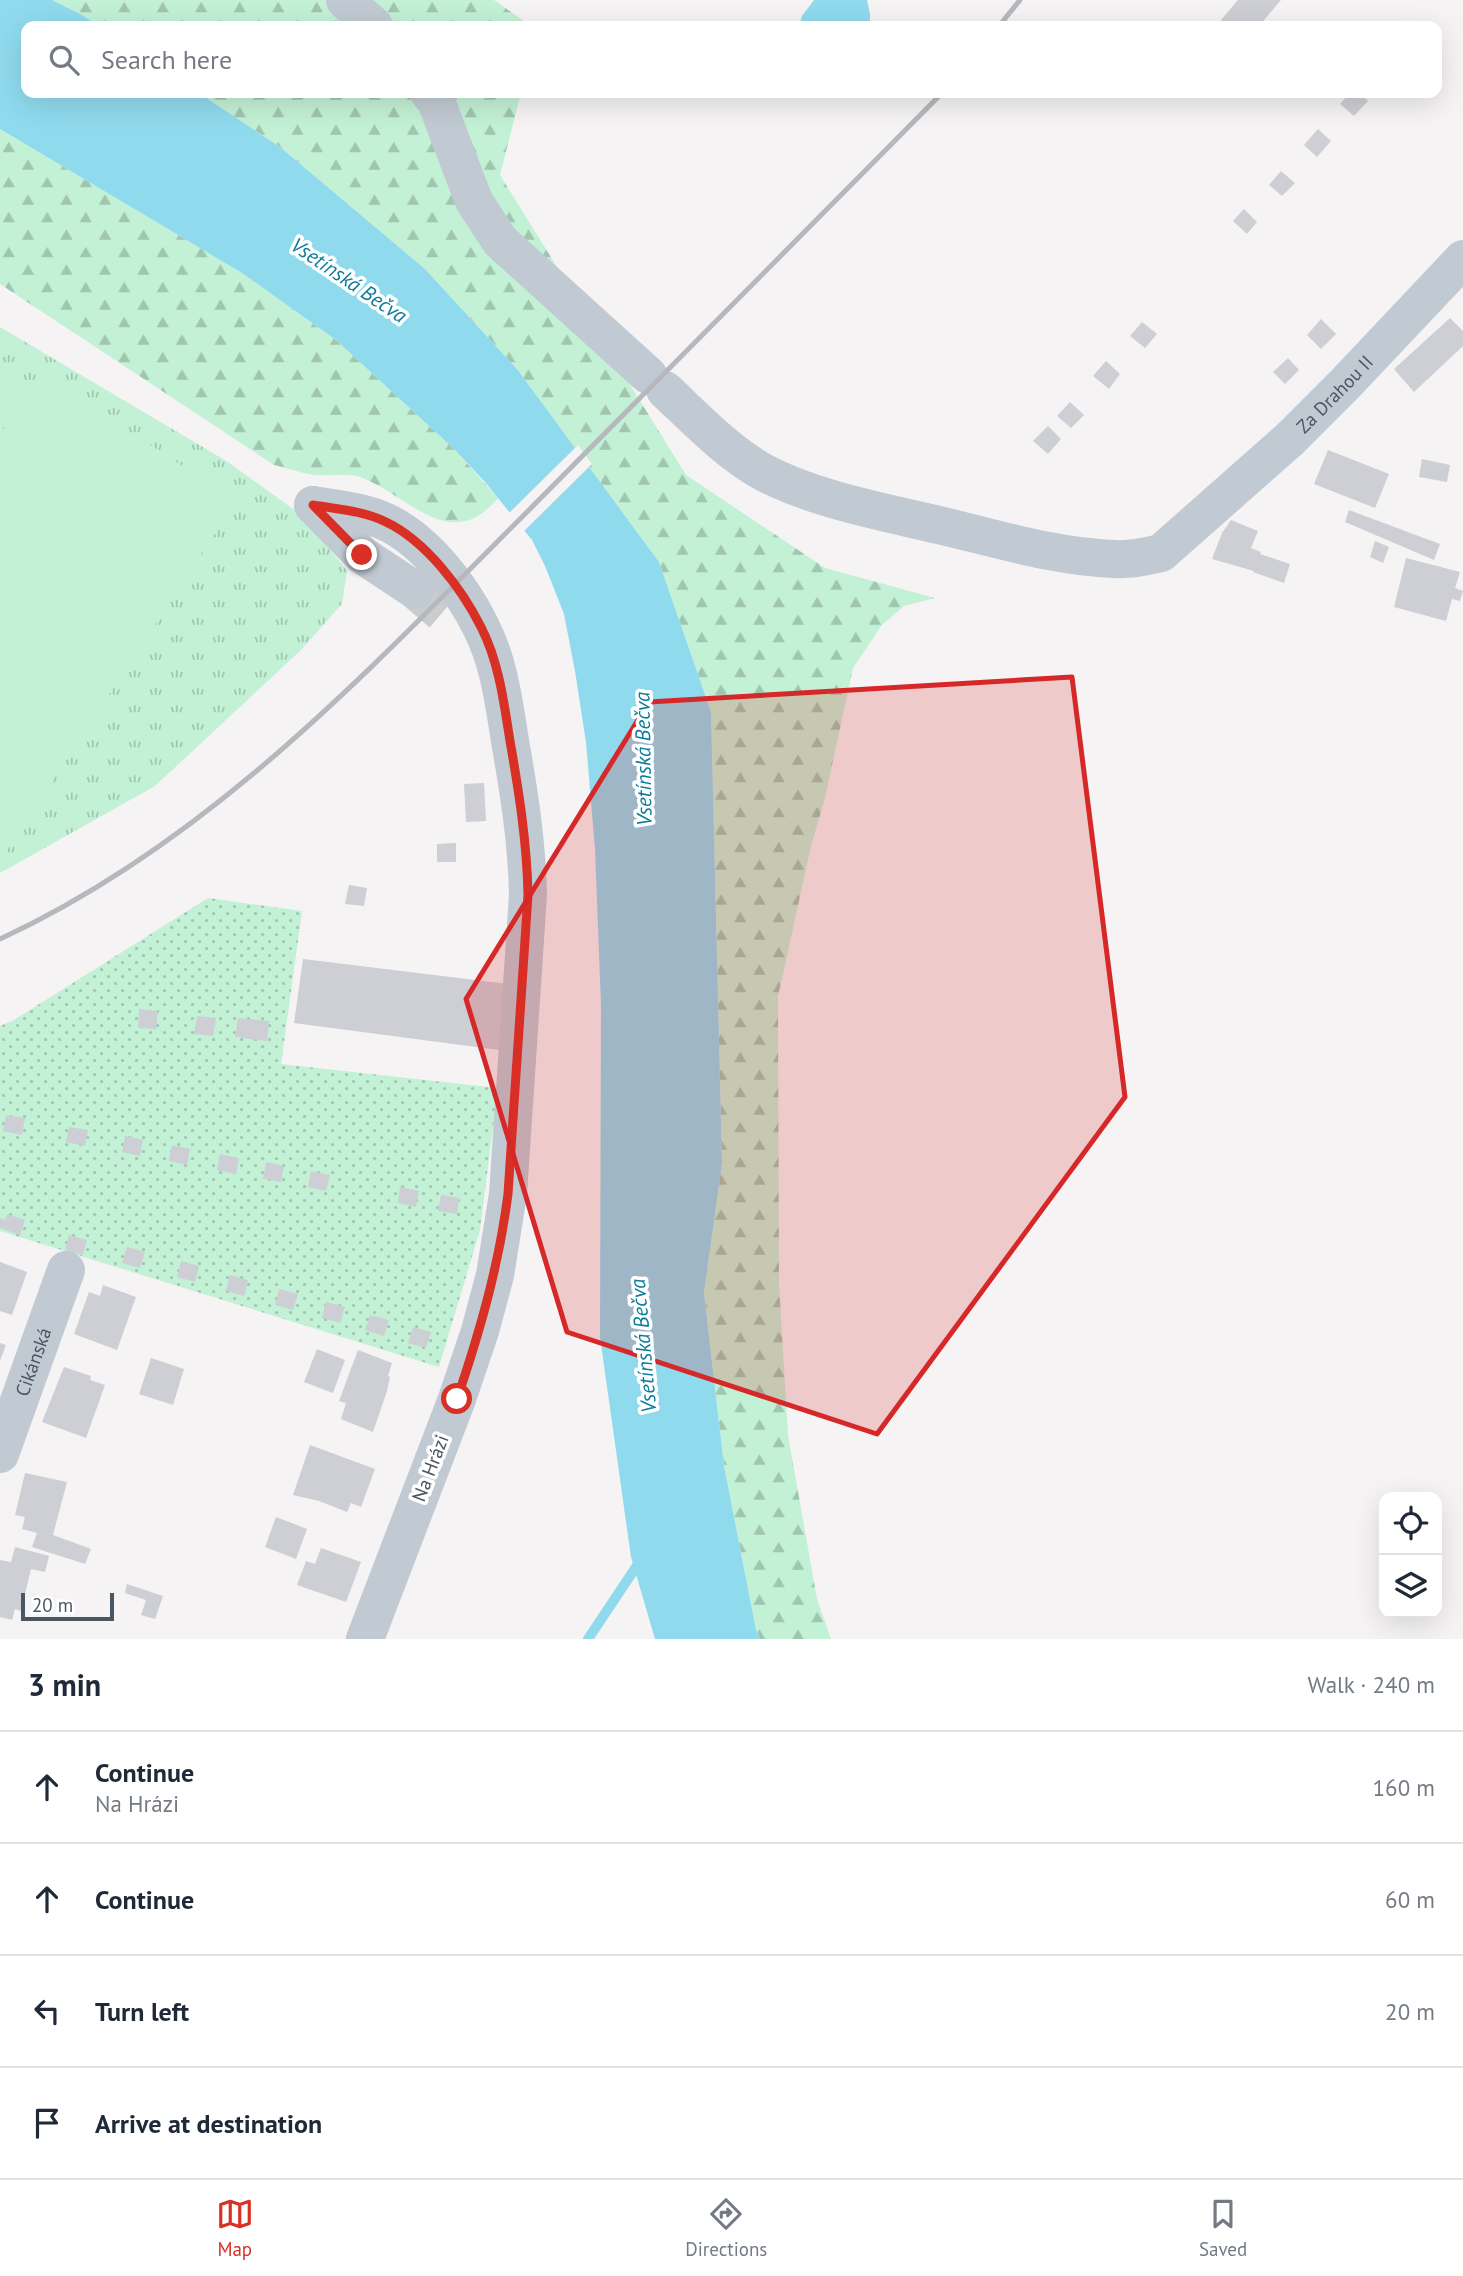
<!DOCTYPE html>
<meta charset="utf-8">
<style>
:root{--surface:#fff;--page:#f2f2f3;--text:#1f2937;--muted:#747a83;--line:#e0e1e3;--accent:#d93025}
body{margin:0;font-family:"PT Sans",sans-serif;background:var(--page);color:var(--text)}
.controls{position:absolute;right:21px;bottom:21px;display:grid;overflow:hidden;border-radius:14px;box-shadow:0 7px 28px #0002}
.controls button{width:63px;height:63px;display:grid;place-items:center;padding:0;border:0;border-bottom:2px solid var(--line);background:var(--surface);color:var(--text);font:35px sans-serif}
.scale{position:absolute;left:21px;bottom:18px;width:93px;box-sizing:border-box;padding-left:7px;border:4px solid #4a5661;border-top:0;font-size:19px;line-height:24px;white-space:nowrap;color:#4a5661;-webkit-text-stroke:5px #fff;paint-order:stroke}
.stop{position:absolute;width:21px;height:21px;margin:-16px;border:5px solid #d93025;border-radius:50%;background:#fff}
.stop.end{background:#d93025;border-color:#fff;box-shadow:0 2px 7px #0008}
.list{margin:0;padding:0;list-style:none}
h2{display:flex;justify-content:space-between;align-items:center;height:91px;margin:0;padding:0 28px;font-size:30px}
h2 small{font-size:23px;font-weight:400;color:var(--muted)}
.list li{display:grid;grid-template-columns:46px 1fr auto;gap:21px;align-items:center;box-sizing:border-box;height:112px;padding:0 28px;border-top:2px solid var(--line)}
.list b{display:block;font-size:26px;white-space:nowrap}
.list p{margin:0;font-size:23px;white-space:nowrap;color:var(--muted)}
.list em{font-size:23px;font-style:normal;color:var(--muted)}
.icon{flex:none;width:38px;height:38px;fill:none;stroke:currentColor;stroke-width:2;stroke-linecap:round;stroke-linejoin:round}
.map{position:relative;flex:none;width:1463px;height:1639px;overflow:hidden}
.search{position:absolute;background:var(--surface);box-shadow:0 7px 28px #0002;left:21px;right:21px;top:21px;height:77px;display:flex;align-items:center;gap:18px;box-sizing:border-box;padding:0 24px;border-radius:14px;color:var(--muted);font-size:26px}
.sheet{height:539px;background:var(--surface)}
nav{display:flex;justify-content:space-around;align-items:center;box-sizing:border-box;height:98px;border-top:2px solid var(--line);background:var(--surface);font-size:19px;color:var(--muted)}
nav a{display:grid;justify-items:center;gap:4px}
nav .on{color:var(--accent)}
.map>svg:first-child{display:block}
.grass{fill:url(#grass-tufts)}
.forest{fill:url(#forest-firs)}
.garden{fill:url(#garden-dots)}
.pitch{fill:#c3f1d5}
.water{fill:#90daee}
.pier{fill:#f5f3f3}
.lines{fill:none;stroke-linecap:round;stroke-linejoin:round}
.stream{stroke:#90daee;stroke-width:10}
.building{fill:#cdcfd5}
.minor-tunnel{stroke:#caccce;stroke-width:38;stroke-dasharray:38 19;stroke-linecap:butt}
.minor{stroke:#c1cad2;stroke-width:38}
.rail{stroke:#b5b8bd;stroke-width:5}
.route{stroke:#d93025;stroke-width:9}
.marked{fill:#d62828;fill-opacity:0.2;stroke:#d62828;stroke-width:5;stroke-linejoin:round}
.labels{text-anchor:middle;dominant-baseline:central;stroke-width:7;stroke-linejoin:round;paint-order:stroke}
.street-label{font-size:19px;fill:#4a5661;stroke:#fff}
.water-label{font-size:21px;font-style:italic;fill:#0c7c9b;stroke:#fff}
</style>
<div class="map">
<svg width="1463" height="1639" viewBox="0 0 1463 1639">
<defs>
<pattern id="grass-tufts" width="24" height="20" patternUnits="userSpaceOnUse" patternTransform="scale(1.75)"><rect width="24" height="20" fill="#c3f1d5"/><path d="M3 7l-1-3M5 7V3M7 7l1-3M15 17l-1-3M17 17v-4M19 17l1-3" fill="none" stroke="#a0c6b0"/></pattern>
<pattern id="forest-firs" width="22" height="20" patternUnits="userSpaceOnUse" patternTransform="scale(1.75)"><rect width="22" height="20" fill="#c3f1d5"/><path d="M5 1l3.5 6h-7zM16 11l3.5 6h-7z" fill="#a0c6b0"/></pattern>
<pattern id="garden-dots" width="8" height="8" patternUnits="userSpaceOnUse" patternTransform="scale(1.75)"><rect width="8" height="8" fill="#c3f1d5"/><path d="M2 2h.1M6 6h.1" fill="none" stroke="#a0c6b0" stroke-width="1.8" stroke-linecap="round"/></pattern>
</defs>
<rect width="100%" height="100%" fill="#f5f3f3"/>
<polygon class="grass" points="0,327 228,462 304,517 347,571 342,604 301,650 155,786 0,873"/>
<g class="forest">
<polygon points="52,0 494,0 531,26 99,26 82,15"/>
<polygon points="199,93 521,93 500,175 686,475 825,568 935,598 904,606 882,625 853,668 825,798 811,846 778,997 779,1284 788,1435 817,1599 831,1639 760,1639 756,1630 724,1466 704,1293 722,1163 711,712 659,562 517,369 425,269 280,147"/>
<path d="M 0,129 L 242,273 L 336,340 L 454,449 L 498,498 C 450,556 408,494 360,477 C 347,473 330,476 317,475 C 303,474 288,468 274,465 L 0,284 Z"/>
</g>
<polygon class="garden" points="208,898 302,911 281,1064 498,1088 480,1230 439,1367 0,1231 0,1026 14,1020"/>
<g class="pitch">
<polygon points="40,373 236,501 0,861 0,434"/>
<polygon points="0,376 23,391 0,426"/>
</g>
<g class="water">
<polygon points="0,0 52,0 82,15 99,26 26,26 26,93 199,93 280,147 425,269 517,369 659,562 711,712 722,1163 704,1293 724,1466 756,1630 760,1639 655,1639 631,1557 600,1337 601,1005 595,849 586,742 575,671 564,614 545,566 532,540 485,482 454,449 336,340 242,273 0,129"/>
<polygon points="814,0 867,0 870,14 870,26 799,26 802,16"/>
</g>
<polygon class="pier" points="578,445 592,464 522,533 507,515"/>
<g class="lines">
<polyline class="stream" points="588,1639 642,1558"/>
</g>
<g class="building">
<polygon points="1238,0 1281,0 1259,26 1228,26 1221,20"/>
<polygon points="1350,93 1359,93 1368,101 1354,116 1340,104"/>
<polygon points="1318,129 1331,141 1317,157 1304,145"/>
<polygon points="1281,171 1295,183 1282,196 1269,185"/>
<polygon points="1244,209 1257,222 1247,234 1233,221"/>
<polygon points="1450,318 1463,331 1463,346 1414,392 1394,369"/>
<polygon points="1321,319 1336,334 1321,349 1307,335"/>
<polygon points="1142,322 1157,334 1145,348 1130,336"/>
<polygon points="1288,358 1299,370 1285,384 1273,372"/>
<polygon points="1106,361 1120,374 1109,389 1093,376"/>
<polygon points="1070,402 1084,415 1071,428 1057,416"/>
<polygon points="1048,426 1061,439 1048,454 1033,441"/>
<polygon points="1328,450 1389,474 1375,508 1314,484"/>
<polygon points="1422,459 1450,465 1447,482 1419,477"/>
<polygon points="1349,510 1440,544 1434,560 1345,522"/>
<polygon points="1231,520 1258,531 1251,548 1261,552 1260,554 1290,564 1284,583 1253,572 1254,571 1212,559 1222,533"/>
<polygon points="1375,541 1389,547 1383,563 1370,557"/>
<polygon points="1406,558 1460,572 1455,588 1463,591 1460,601 1452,599 1446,621 1394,607"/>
<polygon points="484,783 486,821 466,822 464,784"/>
<polygon points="456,843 456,862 437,862 437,844"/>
<polygon points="349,885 367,888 364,906 345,904"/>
<polygon points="303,959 508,984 499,1050 294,1023"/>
<polygon points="139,1009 158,1011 156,1029 138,1028"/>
<polygon points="197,1016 216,1018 213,1036 194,1034"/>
<polygon points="238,1018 269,1021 267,1041 235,1037"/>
<polygon points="6,1115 25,1118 22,1135 3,1131"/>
<polygon points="69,1127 88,1130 85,1146 66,1142"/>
<polygon points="125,1136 143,1140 140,1156 122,1152"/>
<polygon points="172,1145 190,1149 187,1165 169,1161"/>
<polygon points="220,1154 239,1158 236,1174 217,1170"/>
<polygon points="266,1162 284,1166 281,1182 263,1179"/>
<polygon points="311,1171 330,1175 326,1191 308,1187"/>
<polygon points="400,1187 419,1191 416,1207 398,1203"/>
<polygon points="441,1195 459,1198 457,1214 438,1211"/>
<polygon points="7,1214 25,1220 20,1235 0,1228 0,1218 5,1220"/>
<polygon points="69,1235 87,1240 83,1255 65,1250"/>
<polygon points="127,1247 145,1252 140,1268 122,1263"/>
<polygon points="181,1261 199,1266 195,1282 177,1277"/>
<polygon points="0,1262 27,1272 12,1315 0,1311"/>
<polygon points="230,1275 248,1280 244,1296 226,1291"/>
<polygon points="103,1285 136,1297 117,1350 74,1334 89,1292 100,1296"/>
<polygon points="279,1289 298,1294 293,1310 275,1305"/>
<polygon points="326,1302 345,1307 340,1323 322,1318"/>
<polygon points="370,1315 389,1320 384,1336 365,1330"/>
<polygon points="413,1327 431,1332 426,1348 408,1343"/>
<polygon points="0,1343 6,1345 0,1361"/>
<polygon points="317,1349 345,1360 333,1393 304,1382"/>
<polygon points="358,1350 392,1363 388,1376 390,1377 387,1391 373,1432 341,1419 346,1403 339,1401"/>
<polygon points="151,1358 184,1369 173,1405 139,1394"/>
<polygon points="64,1367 91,1376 90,1380 105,1385 86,1438 42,1422"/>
<polygon points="310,1445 375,1469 361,1507 351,1503 347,1512 319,1501 293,1495"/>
<polygon points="25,1473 67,1482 53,1535 91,1549 85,1564 32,1547 37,1533 22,1529 25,1517 15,1515"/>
<polygon points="276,1517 307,1529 296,1559 265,1547"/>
<polygon points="15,1547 49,1556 45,1572 31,1569 21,1611 15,1609 12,1620 0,1617 0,1560 11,1562"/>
<polygon points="321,1548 361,1562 346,1602 297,1585 306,1561 315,1564"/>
<polygon points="127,1584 163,1596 155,1619 141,1615 146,1600 125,1593"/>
</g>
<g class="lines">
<polyline class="minor-tunnel" points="415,590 442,613"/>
<g class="minor">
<polyline points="345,0 374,26"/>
<polyline points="429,93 436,101 474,201 500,241 648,375"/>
<path id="s1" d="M 665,390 C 696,419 726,451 763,472 C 815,500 889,513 947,527 C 1002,540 1057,557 1114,559 C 1130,560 1145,557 1161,553 L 1290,439 L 1345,384 L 1463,259"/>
<path d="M 313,505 C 337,509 364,511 386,522 C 426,541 462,588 481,627 C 499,662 504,703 510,741 C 519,792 527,843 528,895 L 508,1194 L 495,1275 L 480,1331 L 457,1399 L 365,1639"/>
<polyline points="313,505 362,555 415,590"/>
<path id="s2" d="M 0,1454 L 66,1270"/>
</g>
<g class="rail">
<polyline points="999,26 1020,0"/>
<path d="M 0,939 C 206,844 362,677 519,520 C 661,378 802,236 942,93"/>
</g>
</g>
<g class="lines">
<path class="route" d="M 362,555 L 313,505 C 337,509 364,511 386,522 C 426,541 462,589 481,627 C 499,662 504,703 510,741 C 519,792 527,843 528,895 L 508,1194 C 499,1265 480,1331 457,1399"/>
</g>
<path class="marked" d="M 1072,677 L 1125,1097 L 877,1434 L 567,1332 L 466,999 L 649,702 Z"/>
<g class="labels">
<g class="street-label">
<text stroke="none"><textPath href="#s1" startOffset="774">Za Drahou II</textPath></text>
<text stroke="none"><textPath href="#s2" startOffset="98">Cikánská</textPath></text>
<text transform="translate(430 1468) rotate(-69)">Na Hrázi</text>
</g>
<g class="water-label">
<text transform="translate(349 280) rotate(34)">Vsetínská Bečva</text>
<text transform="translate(643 759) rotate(-91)">Vsetínská Bečva</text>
<text transform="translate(643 1346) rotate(-95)">Vsetínská Bečva</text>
</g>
</g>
</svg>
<div class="controls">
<button><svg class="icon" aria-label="locate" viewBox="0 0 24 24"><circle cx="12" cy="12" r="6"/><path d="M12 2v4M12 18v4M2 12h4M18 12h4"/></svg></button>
<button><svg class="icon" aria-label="layers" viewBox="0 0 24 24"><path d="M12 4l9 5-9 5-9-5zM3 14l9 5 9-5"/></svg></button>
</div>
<div class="scale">20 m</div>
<div class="stop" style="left:457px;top:1399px"></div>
<div class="stop end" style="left:362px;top:555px"></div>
<div class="search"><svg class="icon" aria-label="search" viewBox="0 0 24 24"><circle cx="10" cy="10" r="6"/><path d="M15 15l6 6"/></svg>Search here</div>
</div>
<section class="sheet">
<h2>3 min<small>Walk · 240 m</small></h2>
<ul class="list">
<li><svg class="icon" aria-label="ahead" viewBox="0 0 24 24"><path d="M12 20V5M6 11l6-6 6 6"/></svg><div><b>Continue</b><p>Na Hrázi</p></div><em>160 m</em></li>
<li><svg class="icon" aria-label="ahead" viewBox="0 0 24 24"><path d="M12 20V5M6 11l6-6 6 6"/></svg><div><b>Continue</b></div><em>60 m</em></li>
<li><svg class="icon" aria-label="left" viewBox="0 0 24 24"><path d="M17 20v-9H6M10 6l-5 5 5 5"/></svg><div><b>Turn left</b></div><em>20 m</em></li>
<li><svg class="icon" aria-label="arrive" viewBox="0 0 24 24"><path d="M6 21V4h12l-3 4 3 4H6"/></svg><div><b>Arrive at destination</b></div></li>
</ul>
</section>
<nav>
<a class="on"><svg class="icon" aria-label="map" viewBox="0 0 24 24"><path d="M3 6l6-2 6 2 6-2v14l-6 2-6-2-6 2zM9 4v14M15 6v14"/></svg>Map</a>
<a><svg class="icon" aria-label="directions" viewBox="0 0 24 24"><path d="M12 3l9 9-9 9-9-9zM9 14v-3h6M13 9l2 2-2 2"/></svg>Directions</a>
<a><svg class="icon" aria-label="saved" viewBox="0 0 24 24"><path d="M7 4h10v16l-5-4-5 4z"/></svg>Saved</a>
</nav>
